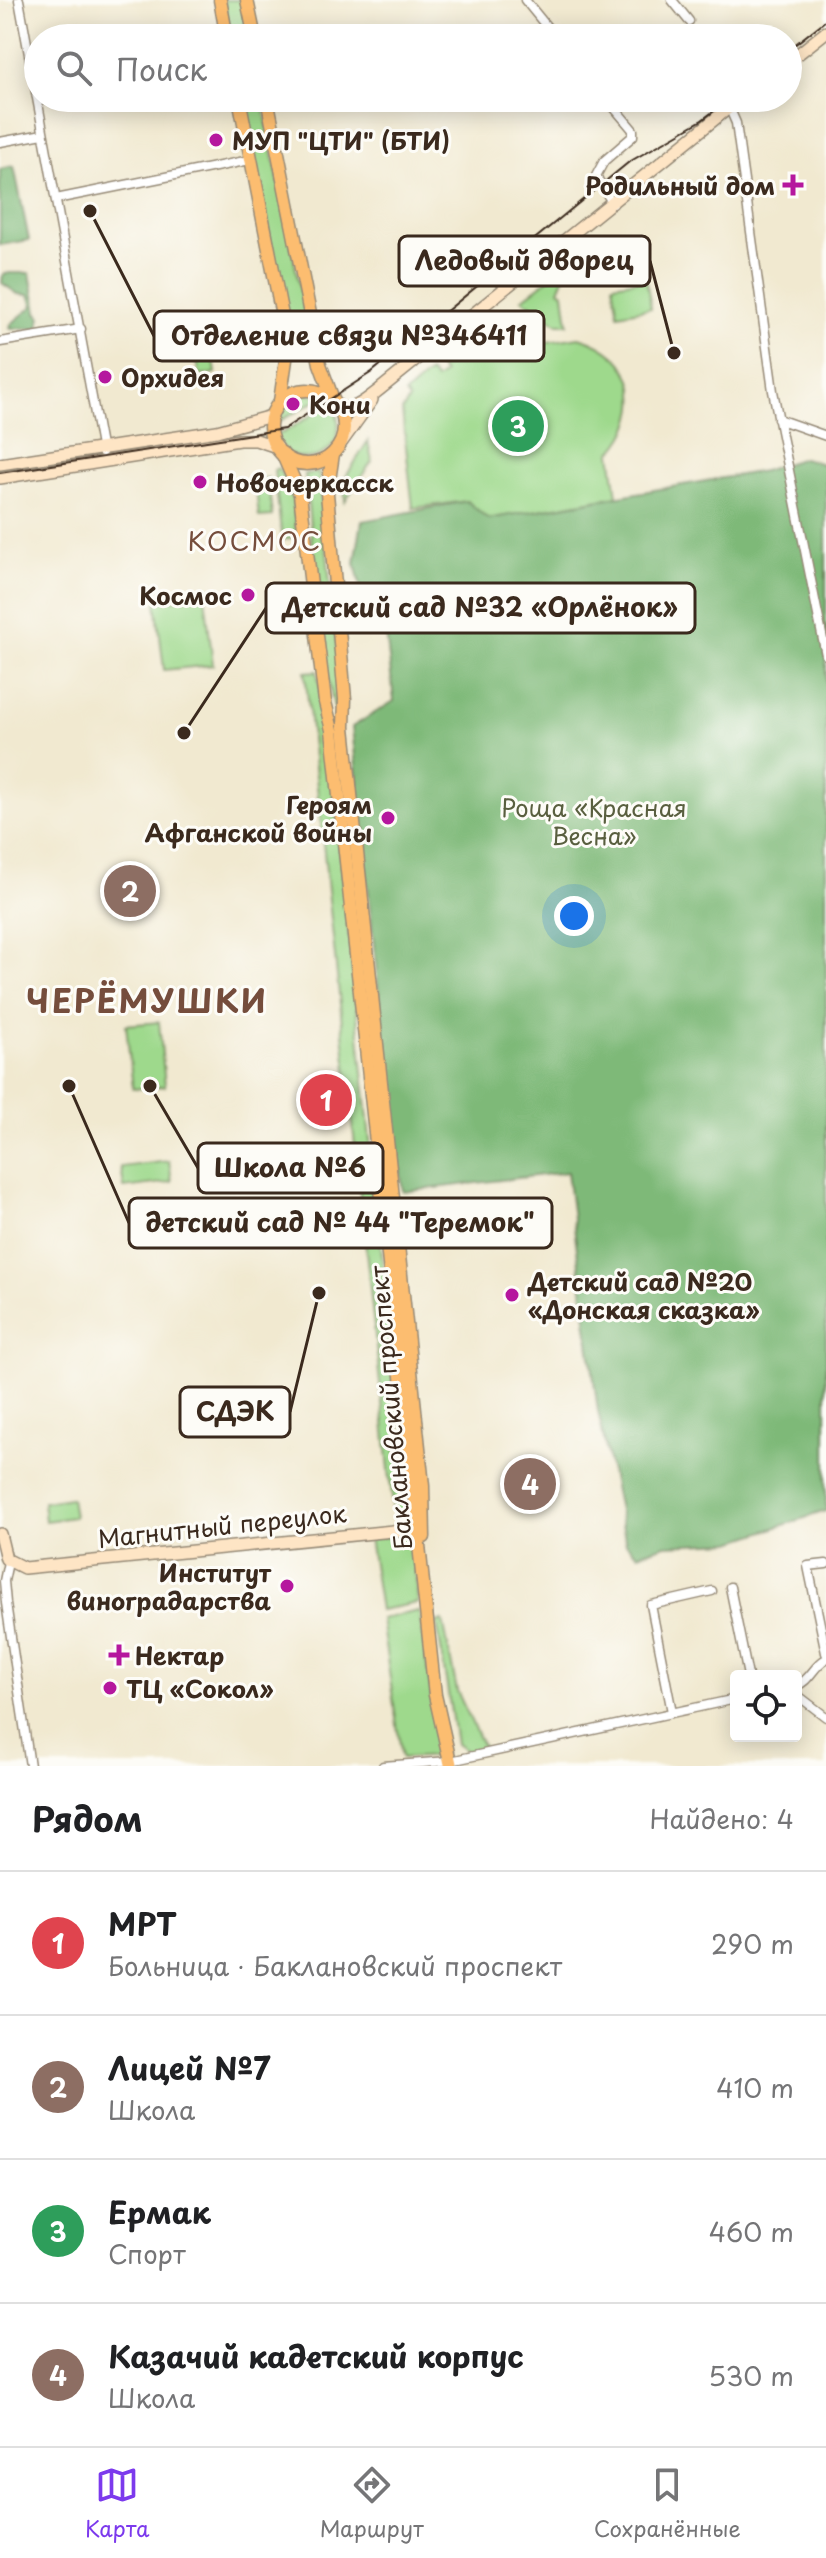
<!DOCTYPE html>
<html lang="ru">
<meta charset="utf-8">
<style>
:root{--surface:#fff;--page:#f2f2f2;--text:#202124;--muted:#757577;--line:#e0e0e0;--accent:#7c3aed}
body{margin:0;font-family:"Playpen Sans",sans-serif;background:var(--page);color:var(--text)}
.controls{position:absolute;right:24px;bottom:24px;display:grid;overflow:hidden;border-radius:8px;box-shadow:0 4px 20px #0003}
.controls button{width:72px;height:72px;display:grid;place-items:center;padding:0;border:0;border-bottom:2px solid var(--line);background:var(--surface);color:var(--text);font:40px sans-serif}
.you{position:absolute;left:574px;top:916px;width:28px;height:28px;margin:-20px;border:6px solid #fff;border-radius:50%;background:#1a73e8;box-shadow:0 0 0 12px #1a73e833}
.badge{display:grid;place-items:center;width:52px;height:52px;border-radius:50%;background:var(--accent);color:#fff;font-size:26px;font-weight:700}
.pin{position:absolute;translate:-50% -50%;border:4px solid #fff;box-shadow:0 2px 8px #0006}
.list{margin:0;padding:0;list-style:none}
h2{display:flex;justify-content:space-between;align-items:center;height:104px;margin:0;padding:0 32px;font-size:34px}
h2 small{font-size:26px;font-weight:400;color:var(--muted)}
.list li{display:grid;grid-template-columns:52px 1fr auto;gap:24px;align-items:center;box-sizing:border-box;height:144px;padding:0 32px;border-top:2px solid var(--line)}
.list b{display:block;font-size:30px;white-space:nowrap}
.list p{margin:0;font-size:26px;white-space:nowrap;color:var(--muted)}
.list em{font-size:26px;font-style:normal;color:var(--muted)}
.icon{flex:none;width:44px;height:44px;fill:none;stroke:currentColor;stroke-width:2;stroke-linecap:round;stroke-linejoin:round}
.map{position:relative;flex:none;width:826px;height:1766px;overflow:hidden}
.search{position:absolute;background:var(--surface);box-shadow:0 4px 20px #0003;left:24px;right:24px;top:24px;height:88px;display:flex;align-items:center;gap:20px;box-sizing:border-box;padding:0 28px;border-radius:44px;color:var(--muted);font-size:30px}
.sheet{height:680px;background:var(--surface)}
nav{display:flex;justify-content:space-around;align-items:center;box-sizing:border-box;height:112px;border-top:2px solid var(--line);background:var(--surface);font-size:22px;color:var(--muted)}
nav a{display:grid;justify-items:center;gap:4px}
nav .on{color:var(--accent)}
.map>svg:first-child{display:block}
.green{fill:#9ed98c;stroke:#6c8255;stroke-width:2}
.forest{fill:#7eb978;stroke:#5c724b;stroke-width:2}
.lines{fill:none;stroke-linecap:round;stroke-linejoin:round}
.street-casing{stroke:#968a77;stroke-width:11}
.secondary-casing{stroke:#968a77;stroke-width:14}
.primary-casing{stroke:#968a77;stroke-width:15}
.street{stroke:#fff;stroke-width:8}
.secondary{stroke:#fee5c5;stroke-width:11}
.primary{stroke:#fcbd6f;stroke-width:12}
.tram{stroke:#3b2a1e;stroke-width:2}
.poi-dot{fill:#b5179e;stroke:#fdfcf7;stroke-width:3}
.labels{text-anchor:middle;dominant-baseline:central;stroke-width:6;stroke-linejoin:round;paint-order:stroke}
.poi-label{font-size:24px;font-weight:bold;fill:#3b2a1e;stroke:#fdfcf7;text-anchor:start}
.park-label{font-size:24px;fill:#595f3f;stroke:#fdfcf7}
.street-label{font-size:24px;fill:#3b2a1e;stroke:#fdfcf7}
.neighbourhood-label{font-size:26px;letter-spacing:2px;fill:#754d3c;stroke:#fdfcf7}
.district-label{font-size:32px;font-weight:bold;letter-spacing:2px;fill:#754d3c;stroke:#fdfcf7}
.leader{fill:none;stroke:#3b2a1e;stroke-width:3}
.callout-dot{fill:#3b2a1e;stroke:#fdfcf7;stroke-width:3}
.callout{fill:#fdfcf7;stroke:#3b2a1e;stroke-width:3}
.callout-label{font-size:26px;text-anchor:middle;font-weight:bold;fill:#3b2a1e}
</style>
<div class="map">
<svg width="826" height="1766" viewBox="0 0 826 1766">
<rect width="100%" height="100%" fill="#fdfcf7"/>
<filter id="ink" filterUnits="userSpaceOnUse"><feTurbulence type="fractalNoise" baseFrequency=".0125" numOctaves="2"/><feDisplacementMap in="SourceGraphic" scale="16" xChannelSelector="R" yChannelSelector="G"/><feConvolveMatrix kernelMatrix="1 2 1 2 8 2 1 2 1" color-interpolation-filters="sRGB"/></filter>
<filter id="wash" filterUnits="userSpaceOnUse"><feTurbulence type="fractalNoise" baseFrequency=".006" numOctaves="4" result="noise"/><feDisplacementMap in="SourceGraphic" scale="32" xChannelSelector="R" yChannelSelector="G"/><feGaussianBlur stdDeviation="1.8" result="paint"/><feColorMatrix in="noise" values="0 0 0 0 0 0 0 0 0 0 0 0 0 0 0 0 0 1.4 0 .05"/><feComposite in="paint" operator="in"/></filter>
<g filter="url(#wash)">
<rect width="100%" height="100%" fill="#f1e9d0"/>
<g class="green">
<polygon points="224,0 242,0 250,38 231,38"/>
<polygon points="243,98 262,98 309,335 289,339"/>
<polygon points="570,263 559,290 564,293 568,324 558,324 522,299"/>
<polygon points="646,279 651,308 618,314 613,284"/>
<path d="M 579,337 C 638,354 652,409 611,453 L 617,496 L 488,519 L 467,501 L 413,508 L 402,411 L 409,400 L 405,394 L 429,373 L 436,380 L 444,374 L 438,366 L 463,345 L 471,354 Z"/>
<polygon points="211,342 216,373 200,376 194,344"/>
<polygon points="301,393 323,397 274,424 281,405"/>
<path d="M 331,403 C 353,436 323,471 287,453 L 274,434 L 283,433 Z"/>
<polygon points="368,441 372,461 345,501 344,480"/>
<polygon points="278,468 291,490 296,531 291,538 282,540 274,470"/>
<polygon points="319,473 342,703 334,708 322,648 305,474"/>
<polygon points="268,478 272,516 259,517 255,480"/>
<polygon points="205,596 213,665 164,670 156,602"/>
<path d="M 317,671 L 327,727 L 401,1438 L 395,1444 C 398,1462 419,1500 400,1516 L 393,1507 L 305,672 Z"/>
<polygon points="159,1022 165,1086 133,1089 126,1025"/>
<polygon points="169,1161 172,1182 124,1188 121,1167"/>
<polygon points="71,1498 74,1517 45,1521 43,1502"/>
<polygon points="408,1535 413,1545 418,1603 380,1610 369,1538"/>
<polygon points="419,1611 440,1756 402,1758 381,1619"/>
<polygon points="443,1621 457,1691 484,1749 470,1754 456,1744 437,1623"/>
</g>
<g class="forest">
<polygon points="14,166 29,240 0,245 0,169"/>
<polygon points="7,273 30,273 37,312 41,317 38,329 10,328 11,324 33,306 29,295 18,294 2,283 3,274"/>
<polygon points="803,458 826,465 826,1511 732,1542 665,1545 638,1554 626,1543 598,1411 567,1172 403,1192 382,1025 352,727 394,701 386,633 368,618 355,563 362,521 467,501 488,519 763,471"/>
</g>
</g>
<g filter="url(#ink)">
<g class="lines">
<defs>
<g id="street">
<polyline points="19,0 102,452"/>
<polyline points="525,0 556,38"/>
<polyline points="672,0 689,21"/>
<polyline points="606,98 633,130 633,136 604,161 596,176 613,204"/>
<polyline points="729,107 736,123 773,391 826,655"/>
<polyline points="0,142 43,134"/>
<polyline points="56,199 250,160"/>
<polyline points="0,342 81,329"/>
<polyline points="778,419 826,436"/>
<polyline points="8,1562 4,1581 6,1603 30,1766"/>
<polyline points="826,1564 808,1566 826,1653"/>
<polyline points="730,1587 748,1676"/>
<path d="M 796,1686 C 810,1681 813,1666 826,1659"/>
<polyline points="796,1694 826,1717"/>
<polyline points="672,1712 651,1605 712,1591"/>
<polyline points="455,1760 736,1699"/>
<polyline points="383,1766 449,1761"/>
</g>
<g id="secondary">
<polyline points="788,62 826,32"/>
<path d="M 337,407 C 354,412 366,400 379,390 L 741,98"/>
<polyline points="339,446 372,400"/>
<polyline points="0,464 217,431 271,416"/>
<polyline points="0,478 239,440 256,440 277,447"/>
<polyline points="0,1534 6,1559 24,1568 423,1528"/>
</g>
<g id="primary">
<polyline points="220,0 227,38"/>
<polyline points="247,0 255,38"/>
<polyline points="239,98 288,346 280,401"/>
<polyline points="267,98 320,364 334,402"/>
<circle cx="307" cy="427" r="37"/>
<polyline points="282,453 300,494 325,702 332,730 435,1695 451,1766"/>
<polyline points="333,454 327,493 345,699 344,727 423,1486 424,1537"/>
</g>
</defs>
<use href="#street" class="street-casing"/>
<use href="#secondary" class="secondary-casing"/>
<use href="#primary" class="primary-casing"/>
<use href="#street" class="street"/>
<use href="#secondary" class="secondary"/>
<use href="#primary" class="primary"/>
<g class="tram">
<polyline points="788,50 826,20"/>
<polyline points="0,473 284,429 372,372 629,162 702,120 731,98"/>
</g>
</g>
</g>
<g class="poi-dot">
<circle cx="216" cy="140" r="8"/>
<path d="M789 173h8v8h8v8h-8v8h-8v-8h-8v-8h8z"/>
<circle cx="105" cy="377" r="8"/>
<circle cx="293" cy="404" r="8"/>
<circle cx="200" cy="482" r="8"/>
<circle cx="248" cy="595" r="8"/>
<circle cx="388" cy="818" r="8"/>
<circle cx="512" cy="1295" r="8"/>
<circle cx="287" cy="1586" r="8"/>
<path d="M115 1643h8v8h8v8h-8v8h-8v-8h-8v-8h8z"/>
<circle cx="110" cy="1688" r="8"/>
</g>
<g class="labels">
<g class="poi-label">
<text x="232" y="140">МУП "ЦТИ" (БТИ)</text>
<text x="775" y="185" text-anchor="end">Родильный дом</text>
<text x="121" y="377">Орхидея</text>
<text x="309" y="404">Кони</text>
<text x="216" y="482">Новочеркасск</text>
<text x="232" y="595" text-anchor="end">Космос</text>
<text x="372" y="804" text-anchor="end">Героям<tspan x="372" dy="28">Афганской войны</tspan></text>
<text x="528" y="1281">Детский сад №20<tspan x="528" dy="28">«Донская сказка»</tspan></text>
<text x="271" y="1572" text-anchor="end">Институт<tspan x="271" dy="28">виноградарства</tspan></text>
<text x="135" y="1655">Нектар</text>
<text x="126" y="1688">ТЦ «Сокол»</text>
</g>
<g class="park-label">
<text x="594" y="807">Роща «Красная<tspan x="594" dy="28">Весна»</tspan></text>
</g>
<g class="street-label">
<text transform="translate(390 1408) rotate(-95)">Баклановский проспект</text>
<text transform="translate(222 1525) rotate(-6)">Магнитный переулок</text>
</g>
<g class="neighbourhood-label">
<text x="255" y="540">КОСМОС</text>
</g>
<g class="district-label">
<text x="147" y="1000">ЧЕРЁМУШКИ</text>
</g>
</g>
<path class="leader" d="M674 353L650 261M90 211L154 336M184 733L266 608M150 1086L198 1168M69 1086L129 1223M319 1293L290 1412"/>
<g class="callout-dot">
<circle cx="674" cy="353" r="8"/>
<circle cx="90" cy="211" r="8"/>
<circle cx="184" cy="733" r="8"/>
<circle cx="150" cy="1086" r="8"/>
<circle cx="69" cy="1086" r="8"/>
<circle cx="319" cy="1293" r="8"/>
</g>
<g class="callout">
<rect x="399" y="236" width="251" height="50" rx="8"/>
<rect x="154" y="311" width="390" height="50" rx="8"/>
<rect x="266" y="583" width="429" height="50" rx="8"/>
<rect x="198" y="1143" width="185" height="50" rx="8"/>
<rect x="129" y="1198" width="423" height="50" rx="8"/>
<rect x="180" y="1387" width="110" height="50" rx="8"/>
</g>
<g class="callout-label">
<text x="524" y="270">Ледовый дворец</text>
<text x="349" y="345">Отделение связи №346411</text>
<text x="480" y="617">Детский сад №32 «Орлёнок»</text>
<text x="290" y="1177">Школа №6</text>
<text x="340" y="1232">детский сад № 44 "Теремок"</text>
<text x="235" y="1421">СДЭК</text>
</g>
</svg>
<div class="controls">
<button><svg class="icon" aria-label="locate" viewBox="0 0 24 24"><circle cx="12" cy="12" r="6"/><path d="M12 2v4M12 18v4M2 12h4M18 12h4"/></svg></button>
</div>
<div class="you"></div>
<div class="pin badge" style="left:326px;top:1100px;background:#e0444e">1</div>
<div class="pin badge" style="left:130px;top:891px;background:#8d6e63">2</div>
<div class="pin badge" style="left:518px;top:426px;background:#2e9e5b">3</div>
<div class="pin badge" style="left:530px;top:1484px;background:#8d6e63">4</div>
<div class="search"><svg class="icon" aria-label="search" viewBox="0 0 24 24"><circle cx="10" cy="10" r="6"/><path d="M15 15l6 6"/></svg>Поиск</div>
</div>
<section class="sheet">
<h2>Рядом<small>Найдено: 4</small></h2>
<ul class="list">
<li><span class="badge" style="background:#e0444e">1</span><div><b>МРТ</b><p>Больница · Баклановский проспект</p></div><em>290 m</em></li>
<li><span class="badge" style="background:#8d6e63">2</span><div><b>Лицей №7</b><p>Школа</p></div><em>410 m</em></li>
<li><span class="badge" style="background:#2e9e5b">3</span><div><b>Ермак</b><p>Спорт</p></div><em>460 m</em></li>
<li><span class="badge" style="background:#8d6e63">4</span><div><b>Казачий кадетский корпус</b><p>Школа</p></div><em>530 m</em></li>
</ul>
</section>
<nav>
<a class="on"><svg class="icon" aria-label="map" viewBox="0 0 24 24"><path d="M3 6l6-2 6 2 6-2v14l-6 2-6-2-6 2zM9 4v14M15 6v14"/></svg>Карта</a>
<a><svg class="icon" aria-label="directions" viewBox="0 0 24 24"><path d="M12 3l9 9-9 9-9-9zM9 14v-3h6M13 9l2 2-2 2"/></svg>Маршрут</a>
<a><svg class="icon" aria-label="saved" viewBox="0 0 24 24"><path d="M7 4h10v16l-5-4-5 4z"/></svg>Сохранённые</a>
</nav>
